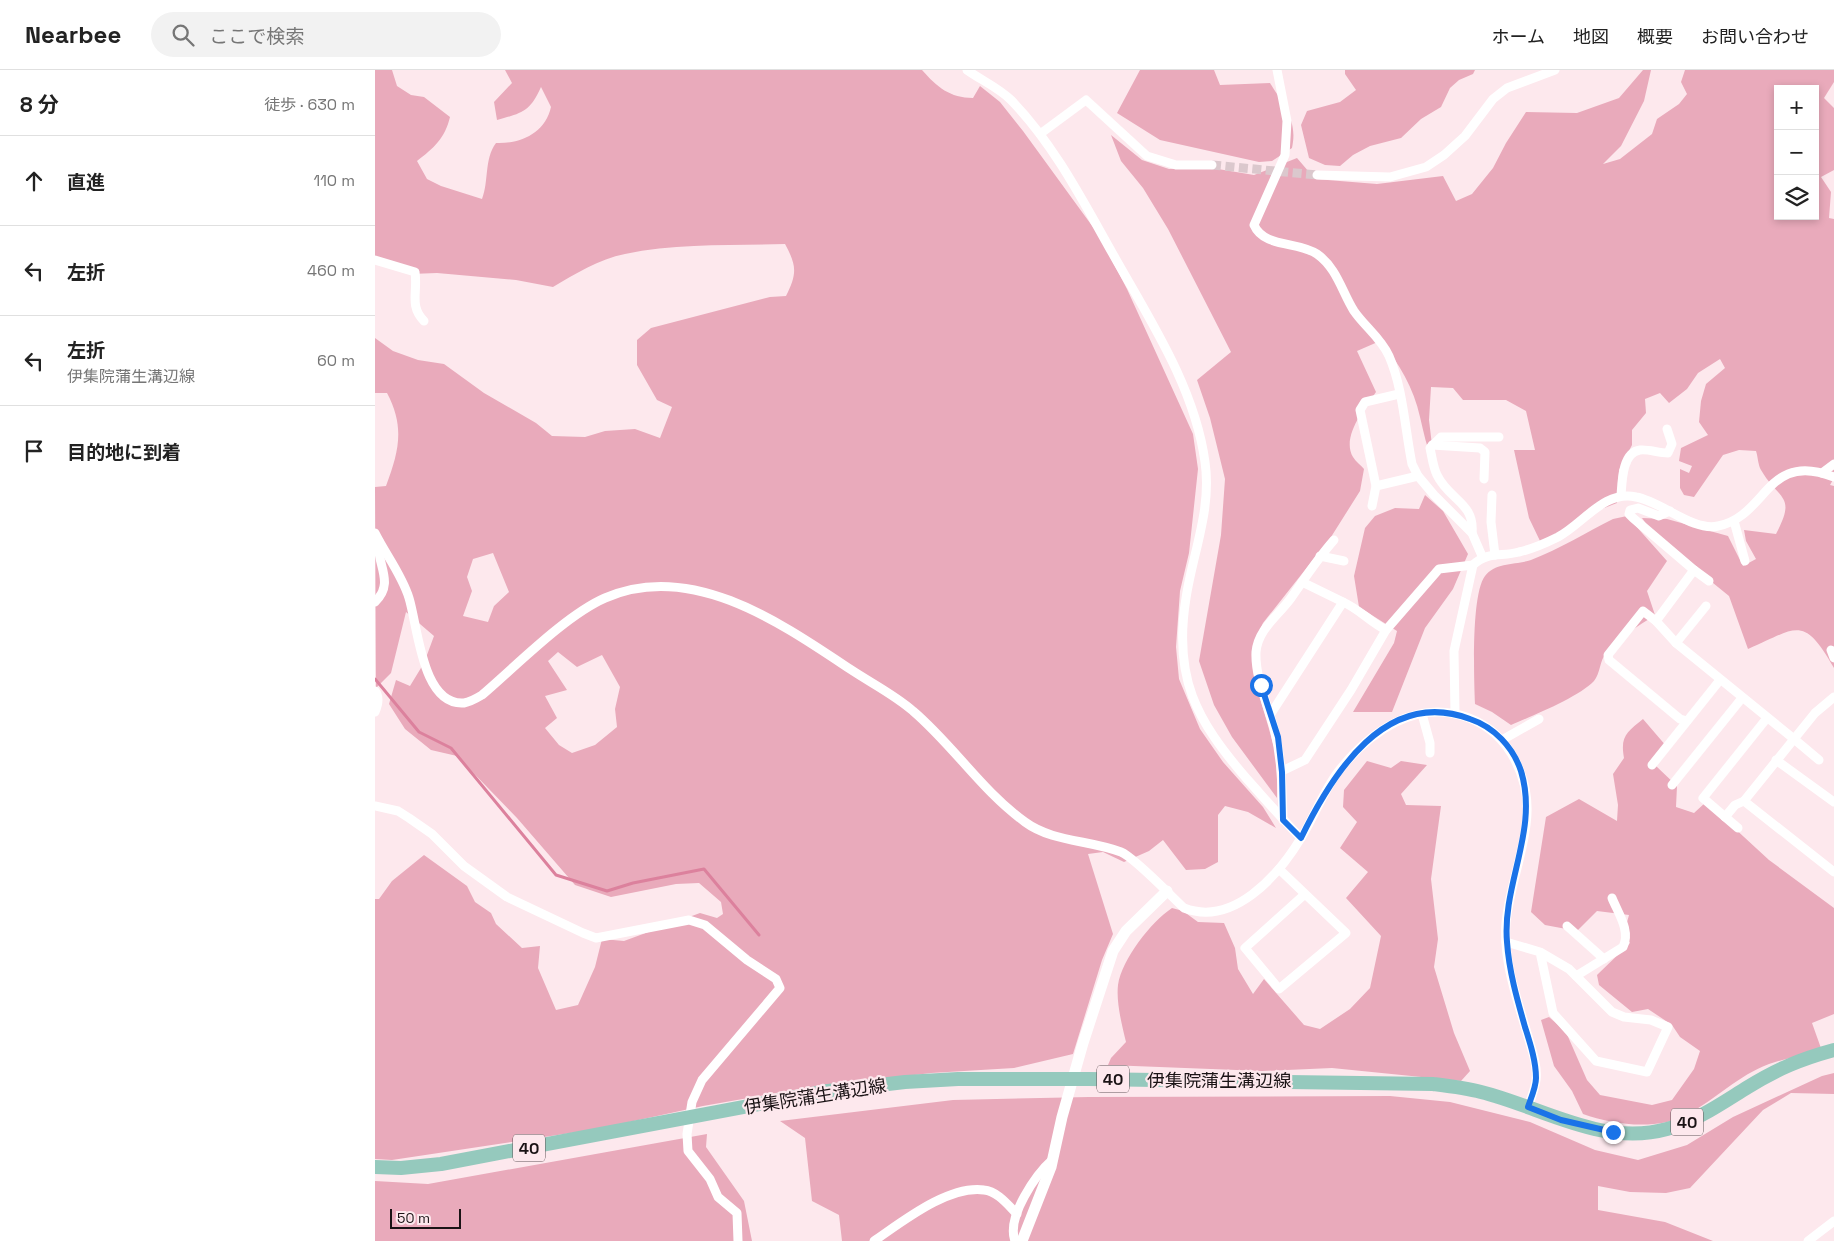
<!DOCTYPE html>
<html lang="ja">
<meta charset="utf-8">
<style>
:root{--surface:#fff;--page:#f2f2f2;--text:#222;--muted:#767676;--line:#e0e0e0}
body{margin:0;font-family:"Space Grotesk","Noto Sans JP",sans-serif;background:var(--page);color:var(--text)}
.controls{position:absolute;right:15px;top:15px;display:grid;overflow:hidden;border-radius:0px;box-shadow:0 2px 8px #0003}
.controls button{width:45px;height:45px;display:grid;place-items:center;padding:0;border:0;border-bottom:1px solid var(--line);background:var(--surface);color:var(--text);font:25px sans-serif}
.scale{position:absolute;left:15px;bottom:12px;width:71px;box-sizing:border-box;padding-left:5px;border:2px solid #1a1315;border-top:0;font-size:14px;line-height:18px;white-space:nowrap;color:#1a1315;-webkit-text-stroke:4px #fde8ed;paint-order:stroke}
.stop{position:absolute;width:15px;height:15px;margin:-11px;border:4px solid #1a73e8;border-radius:50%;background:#fff}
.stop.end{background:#1a73e8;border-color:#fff;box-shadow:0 1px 5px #0008}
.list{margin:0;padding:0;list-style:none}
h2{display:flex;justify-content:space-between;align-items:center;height:65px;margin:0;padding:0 20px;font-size:21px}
h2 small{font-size:16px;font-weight:400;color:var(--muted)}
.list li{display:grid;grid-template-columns:32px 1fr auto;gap:15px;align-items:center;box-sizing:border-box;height:90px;padding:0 20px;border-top:1px solid var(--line)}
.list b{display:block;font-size:19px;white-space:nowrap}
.list p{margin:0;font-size:16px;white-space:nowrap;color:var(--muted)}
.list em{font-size:16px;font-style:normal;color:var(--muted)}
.icon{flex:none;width:28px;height:28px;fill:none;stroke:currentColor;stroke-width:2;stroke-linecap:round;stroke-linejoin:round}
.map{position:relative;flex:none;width:1459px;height:1171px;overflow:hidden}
header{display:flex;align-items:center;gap:30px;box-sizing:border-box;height:70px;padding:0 25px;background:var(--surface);border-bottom:1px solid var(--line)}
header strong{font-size:24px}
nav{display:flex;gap:28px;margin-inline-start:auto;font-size:18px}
.search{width:350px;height:45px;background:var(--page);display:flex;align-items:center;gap:12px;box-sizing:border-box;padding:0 18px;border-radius:28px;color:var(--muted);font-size:19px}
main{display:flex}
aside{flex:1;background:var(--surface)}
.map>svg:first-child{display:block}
.green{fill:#e9aabb;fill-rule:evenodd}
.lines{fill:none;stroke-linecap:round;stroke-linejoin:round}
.stream{stroke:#dc819d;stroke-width:3}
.minor-tunnel{stroke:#dbc8cd;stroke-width:9;stroke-dasharray:9 4.5;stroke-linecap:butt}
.minor{stroke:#fff;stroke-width:9}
.tertiary{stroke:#fff;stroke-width:11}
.primary{stroke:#95c9bd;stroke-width:14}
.route{stroke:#1a73e8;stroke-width:6}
.labels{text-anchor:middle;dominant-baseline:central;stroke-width:4.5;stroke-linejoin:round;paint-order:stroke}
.shield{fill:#fde8ed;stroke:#5e5356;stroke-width:1}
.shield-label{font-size:16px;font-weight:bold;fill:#1a1315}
.street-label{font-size:18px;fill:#1a1315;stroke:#fde8ed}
</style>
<header>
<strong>Nearbee</strong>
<div class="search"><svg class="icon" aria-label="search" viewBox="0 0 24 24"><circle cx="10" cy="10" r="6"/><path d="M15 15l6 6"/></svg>ここで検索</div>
<nav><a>ホーム</a><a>地図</a><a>概要</a><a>お問い合わせ</a></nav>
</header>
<main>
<aside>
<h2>8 分<small>徒歩 · 630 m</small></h2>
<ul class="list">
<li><svg class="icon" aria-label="ahead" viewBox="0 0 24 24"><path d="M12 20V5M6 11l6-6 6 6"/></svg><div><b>直進</b></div><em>110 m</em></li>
<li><svg class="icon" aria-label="left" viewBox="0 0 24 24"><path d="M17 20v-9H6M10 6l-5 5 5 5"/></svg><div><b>左折</b></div><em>460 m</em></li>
<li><svg class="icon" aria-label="left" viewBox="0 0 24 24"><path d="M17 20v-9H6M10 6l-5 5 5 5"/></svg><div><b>左折</b><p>伊集院蒲生溝辺線</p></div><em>60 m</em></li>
<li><svg class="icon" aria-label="arrive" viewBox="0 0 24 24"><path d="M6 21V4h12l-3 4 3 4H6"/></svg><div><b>目的地に到着</b></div></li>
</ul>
</aside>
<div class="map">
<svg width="1459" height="1171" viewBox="0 0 1459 1171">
<rect width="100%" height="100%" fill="#fde8ed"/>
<g class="green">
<path d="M 0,0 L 17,0 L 22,16 L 36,25 L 49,27 L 75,47 C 70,68 59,78 42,91 L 52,109 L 66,116 L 107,129 C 114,111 109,89 121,73 C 146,74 170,63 176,37 L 166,17 C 155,42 147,43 122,50 L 119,32 L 137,13 L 130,0 L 547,0 C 562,17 575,28 598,28 L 605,16 L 625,32 L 648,61 L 723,164 L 752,219 L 818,364 L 823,399 L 814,483 L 805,521 L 801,577 L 804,609 L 825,659 L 848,692 L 888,737 L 901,758 L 873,742 L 850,736 L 843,745 L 843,792 L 830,799 L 811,800 L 788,770 L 774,781 L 749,792 L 728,782 L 713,784 L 738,864 L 727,890 L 698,984 L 639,998 L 556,1003 L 418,1020 L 328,1036 L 222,1059 L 17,1090 L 0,1089 L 0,829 L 4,829 L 17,811 L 49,785 L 92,816 L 100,832 L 116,843 L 121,854 L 147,878 L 165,876 L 163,898 L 181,940 L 203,935 L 220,897 L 227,869 L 249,871 L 325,843 L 342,848 L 348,844 L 346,832 L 324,813 L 301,814 L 236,827 L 200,815 L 142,748 L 82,686 L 56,680 L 30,659 L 14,634 L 21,610 L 35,616 L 49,593 L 59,566 L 31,542 L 16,603 L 1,618 L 0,417 L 11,416 C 24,381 30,357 12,323 L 0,323 L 0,268 L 18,281 L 43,290 L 69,294 L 109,323 L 161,353 L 177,366 L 210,367 L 230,361 L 260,359 L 285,368 L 297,337 L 282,330 L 262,295 L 262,270 L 276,258 L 395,227 L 411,226 C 422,204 422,196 410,174 C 357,176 302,173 250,184 C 224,189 200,204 178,217 L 141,210 L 62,203 L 36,204 L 0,191 ZM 118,483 L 134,522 L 119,536 L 113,552 L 88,546 L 97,521 L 92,507 L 98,489 ZM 183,582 L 202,597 L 227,585 L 245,617 L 240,639 L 242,657 L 220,675 L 197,683 L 184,675 L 170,658 L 182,648 L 170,626 L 192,620 L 173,591 Z"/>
<path d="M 765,0 L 839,0 L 845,15 L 895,13 C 909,36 923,50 917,78 L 897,91 L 884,92 L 785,70 L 742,43 Z"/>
<polygon points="970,0 1100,0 1098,4 1084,10 1075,18 1066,37 1046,49 1026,68 995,76 978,85 965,96 950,95 934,88 926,55 932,41 965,32 981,20 970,4"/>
<path d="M 1268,0 L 1276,0 L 1269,31 L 1246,76 L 1228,94 L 1245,89 L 1277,64 L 1282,49 L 1304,34 L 1312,24 L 1306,12 L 1310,0 L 1459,0 L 1459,12 L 1449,28 L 1459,38 L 1459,100 L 1446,107 L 1456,122 L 1454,148 L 1459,149 L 1459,408 L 1455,415 L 1459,416 L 1459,598 C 1428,544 1422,558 1373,579 L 1354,526 L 1279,465 L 1267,448 L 1292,449 L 1353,466 L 1368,496 L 1381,489 L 1371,471 L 1369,460 L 1401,464 C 1422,424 1404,431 1386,400 C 1383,395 1383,387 1381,381 L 1364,380 L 1348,385 L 1319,427 L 1309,425 L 1305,418 L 1305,399 L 1314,403 L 1317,396 L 1304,391 L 1306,378 L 1333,365 L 1324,352 L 1326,331 L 1331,314 L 1350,298 L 1345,289 L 1323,303 L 1312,319 L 1294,333 L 1285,323 L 1270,329 L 1271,343 L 1257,360 L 1257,375 L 1244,400 L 1242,433 L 1204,448 L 1182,469 L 1165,471 L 1154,448 L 1139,380 L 1160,380 L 1151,341 L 1131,330 L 1088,330 L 1078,318 L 1056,317 L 1054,350 L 1059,392 C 1051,377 1049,363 1045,347 C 1039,319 1024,292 1005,271 L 982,281 L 1001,322 C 990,338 966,367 978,387 C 981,392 986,395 989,399 L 985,421 L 956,467 L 888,553 C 868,593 887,630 897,670 C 903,688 902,708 902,728 L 857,667 L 839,635 L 824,591 L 846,465 L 850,409 L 835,348 L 822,310 L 856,282 L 793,159 L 768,118 L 746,91 L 736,65 L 767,90 L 794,99 L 837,98 L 879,105 L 922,88 L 940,109 L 1002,114 L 1068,106 L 1081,131 L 1097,124 L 1118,98 L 1131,73 L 1151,42 L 1202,43 L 1244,28 ZM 1403,19 L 1440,19 L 1440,146 L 1403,146 Z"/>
<polygon points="1050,425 1068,441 1093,484 1078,519 1050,558 1017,642 978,642 1019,573 1022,561 984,537 979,506 990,458 1000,446 1020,438 1044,439"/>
<path d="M 1252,446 L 1292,491 L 1272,521 L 1280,545 C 1264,556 1243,567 1231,583 C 1225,590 1225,604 1219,611 C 1204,627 1157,646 1136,655 L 1117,642 L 1100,634 C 1099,609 1096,524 1110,506 C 1120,492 1142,495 1156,490 C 1185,479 1212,462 1238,449 Z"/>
<path d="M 1268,649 L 1292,677 L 1281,696 L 1302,716 L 1301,737 L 1319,743 L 1331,732 L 1394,790 L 1459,838 L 1459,944 L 1437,953 L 1447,981 C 1430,985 1411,988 1394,994 C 1364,1005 1341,1029 1313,1044 C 1283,1061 1239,1055 1208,1044 L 1197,1021 L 1179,996 L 1166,950 L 1174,947 L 1191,962 L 1212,1010 L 1225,1025 L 1277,1035 L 1297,1030 L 1319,999 L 1325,981 L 1305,967 L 1297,955 L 1273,939 L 1257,942 L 1224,915 L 1222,905 L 1255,873 L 1249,863 L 1254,845 L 1222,841 L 1202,861 L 1170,855 L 1156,842 L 1171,747 L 1204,729 L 1242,751 L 1243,735 L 1238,704 L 1249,688 C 1245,666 1252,662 1268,649 Z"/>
<path d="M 992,691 L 1016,698 L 1026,691 L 1052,695 L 1026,724 L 1031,735 L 1066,736 L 1056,809 L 1063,869 L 1059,897 L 1079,963 L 1095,1001 L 1086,1011 L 957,998 L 887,1001 L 733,995 L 736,988 L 751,972 C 747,955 741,933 743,915 C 747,889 776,852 797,838 L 808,841 L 823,852 L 849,853 L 860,878 L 863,899 L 878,924 L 889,909 L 929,955 L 945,959 L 975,939 L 995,918 L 1006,866 L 971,828 L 993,802 L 965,778 L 982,752 L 968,737 L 969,720 Z"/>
<polygon points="1459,1003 1459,1024 1416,1023 1388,1040 1315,1118 1291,1123 1255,1122 1223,1116 1223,1140 1290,1152 1338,1171 467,1171 464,1145 437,1131 430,1068 405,1051 578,1030 714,1027 1015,1026 1075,1032 1155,1052 1220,1080 1263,1090 1312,1075 1358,1047 1447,1006"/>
<polygon points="332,1064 331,1077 369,1131 377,1171 0,1171 0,1111 53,1114"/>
</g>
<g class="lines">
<polyline class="stream" points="0,609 44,662 76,678 181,805 232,821 258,813 329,799 384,865"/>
<polyline class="minor-tunnel" points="837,95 942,105"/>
<g class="minor">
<path d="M 592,0 C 606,10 624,18 636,30 C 679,74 709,133 739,186 C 775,250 820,318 830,392 C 837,439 818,482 811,528 C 798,608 821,650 872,709 C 890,729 907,749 926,768"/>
<path d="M 902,0 L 912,51 L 910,85 L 879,155 C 889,178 923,171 942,184 C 962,198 967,222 979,241 C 990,257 1006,268 1014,286 C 1028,318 1030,359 1037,394 L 1043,406 L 1059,425 L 1097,463 L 1107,486"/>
<polyline points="665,64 711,30 772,86 801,95 837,95"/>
<polyline points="942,105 1015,107 1051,97 1069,85 1090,66 1118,29 1132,18 1180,0"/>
<path d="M 0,190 L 40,202 C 43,222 34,236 49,251"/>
<polyline points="1057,375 1105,378 1110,382 1109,409"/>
<polyline points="1447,403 1459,394"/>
<polyline points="1001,416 1043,406"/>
<polyline points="1117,425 1116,452 1120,485"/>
<path d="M 1246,426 C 1247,413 1247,382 1265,380 C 1274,379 1283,383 1293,383 L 1297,374 L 1292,359"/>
<polyline points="997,436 1001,416 985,340 990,332 1024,324"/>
<polyline points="1295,441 1284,446 1263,438 1255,440 1254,444 1258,448 1319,500 1281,551 1301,573 1419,669 1369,731 1459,802"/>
<polyline points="1359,451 1370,491"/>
<path d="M 0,463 C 11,485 27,505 34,528 C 43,557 47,636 89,633 C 95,632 102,628 107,625 C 141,596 191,545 230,528 C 316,490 406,553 475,599 C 496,613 520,625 538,641 C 578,675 607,721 650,752 C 677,772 715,770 746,782 C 759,787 797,827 809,838 C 858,857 903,806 926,768 C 939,747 948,722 963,702 C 994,662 1041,628 1094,648 C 1136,664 1157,711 1151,755 C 1147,788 1134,820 1131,853 C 1128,890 1142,929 1152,963 C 1156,978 1163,995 1161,1010 C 1160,1019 1156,1029 1153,1037"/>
<path d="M 1097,463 C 1100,433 1074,430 1062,405 C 1058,397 1057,387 1055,378 L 1066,367 L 1124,367"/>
<polyline points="945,486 969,491"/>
<polyline points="1319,500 1334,511"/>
<polyline points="927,512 968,532"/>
<path d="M 0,532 C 21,512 0,493 4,471"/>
<polyline points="1281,551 1268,541 1233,585 1234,590 1305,649 1312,651"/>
<polyline points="1011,560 1064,499 1098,495"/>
<polyline points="1301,573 1331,536"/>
<polyline points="1456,580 1459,588"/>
<path d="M 0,621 C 5,627 3,635 0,642"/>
<polyline points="1047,644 1055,673 1055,683"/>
<path d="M 1080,644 L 1079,581 L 1098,495 C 1113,481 1126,487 1144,482 C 1157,479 1171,473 1183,467 C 1209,453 1229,420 1261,427 C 1286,431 1318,462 1343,456 C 1393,446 1391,380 1459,407"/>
<path d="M 895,645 C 889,626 880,603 881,582 C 883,559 903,546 916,528 C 930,508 943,488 959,470"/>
<polyline points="1127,670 1164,649"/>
<polyline points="1401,690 1459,732"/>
<polyline points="1444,690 1419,669 1440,643 1459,627"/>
<polyline points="1277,695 1345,610"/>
<path d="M 907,701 L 930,690 L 976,620 L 1011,560 C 995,552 984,539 968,532 L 895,645 C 907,680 907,714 908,750"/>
<polyline points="1297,715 1367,628"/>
<polyline points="0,736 23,741 34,748 57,764 89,796 132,827 208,863 221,868 314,850 330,855 372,890 401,909 405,918 327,1010 317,1032 312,1064 313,1081 335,1109 343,1127 362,1143 363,1171"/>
<polyline points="1350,747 1360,735 1369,731"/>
<polyline points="1363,758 1328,728 1392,648"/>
<polyline points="904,799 971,863 904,919 870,878 930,824"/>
<polyline points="1192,856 1229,889"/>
<polyline points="1131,872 1165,882 1194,899 1237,942 1249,947 1276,950 1293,957 1272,1002 1221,991 1178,943 1165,882"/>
<path d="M 1201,906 L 1248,877 C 1256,861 1243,843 1237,828"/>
<path d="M 499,1171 C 527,1152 573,1115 609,1120 C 622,1121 633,1135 642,1144"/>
<path d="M 640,1171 C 631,1147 661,1104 678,1089"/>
<polyline points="1433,1171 1459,1151"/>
</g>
<polyline class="tertiary" points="647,1171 676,1097 687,1047 708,973 738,881 751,861 792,821"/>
<path class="primary" d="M 0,1097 L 26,1098 L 66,1094 L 453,1021 L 530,1012 L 583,1009 L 714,1009 L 1058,1014 C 1074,1016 1091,1018 1106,1022 C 1167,1037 1227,1077 1292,1059 C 1322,1051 1347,1033 1373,1017 C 1402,999 1426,989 1459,980"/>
</g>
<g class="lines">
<path class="route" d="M 886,615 L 903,667 L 907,702 L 908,750 L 926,768 C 957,704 1011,617 1095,649 C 1119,657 1138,677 1146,701 C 1164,760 1127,814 1132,872 C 1134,901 1142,929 1150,957 C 1155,973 1161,991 1161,1008 C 1161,1017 1156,1028 1153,1037 L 1186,1050 L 1238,1062"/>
</g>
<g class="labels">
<g class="shield">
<rect x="722" y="995.5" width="32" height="27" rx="4"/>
<rect x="1296" y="1038.5" width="32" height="27" rx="4"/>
<rect x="138" y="1064.5" width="32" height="27" rx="4"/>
</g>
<g class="shield-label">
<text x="738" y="1009">40</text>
<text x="1312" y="1052">40</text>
<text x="154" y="1078">40</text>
</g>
<g class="street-label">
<text x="844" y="1010">伊集院蒲生溝辺線</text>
<text transform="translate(440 1026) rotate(-9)">伊集院蒲生溝辺線</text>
</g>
</g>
</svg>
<div class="controls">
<button>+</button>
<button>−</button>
<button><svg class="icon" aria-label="layers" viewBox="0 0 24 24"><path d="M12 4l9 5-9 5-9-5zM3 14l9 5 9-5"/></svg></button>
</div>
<div class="scale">50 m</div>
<div class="stop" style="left:886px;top:615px"></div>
<div class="stop end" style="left:1238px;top:1062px"></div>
</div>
</main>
